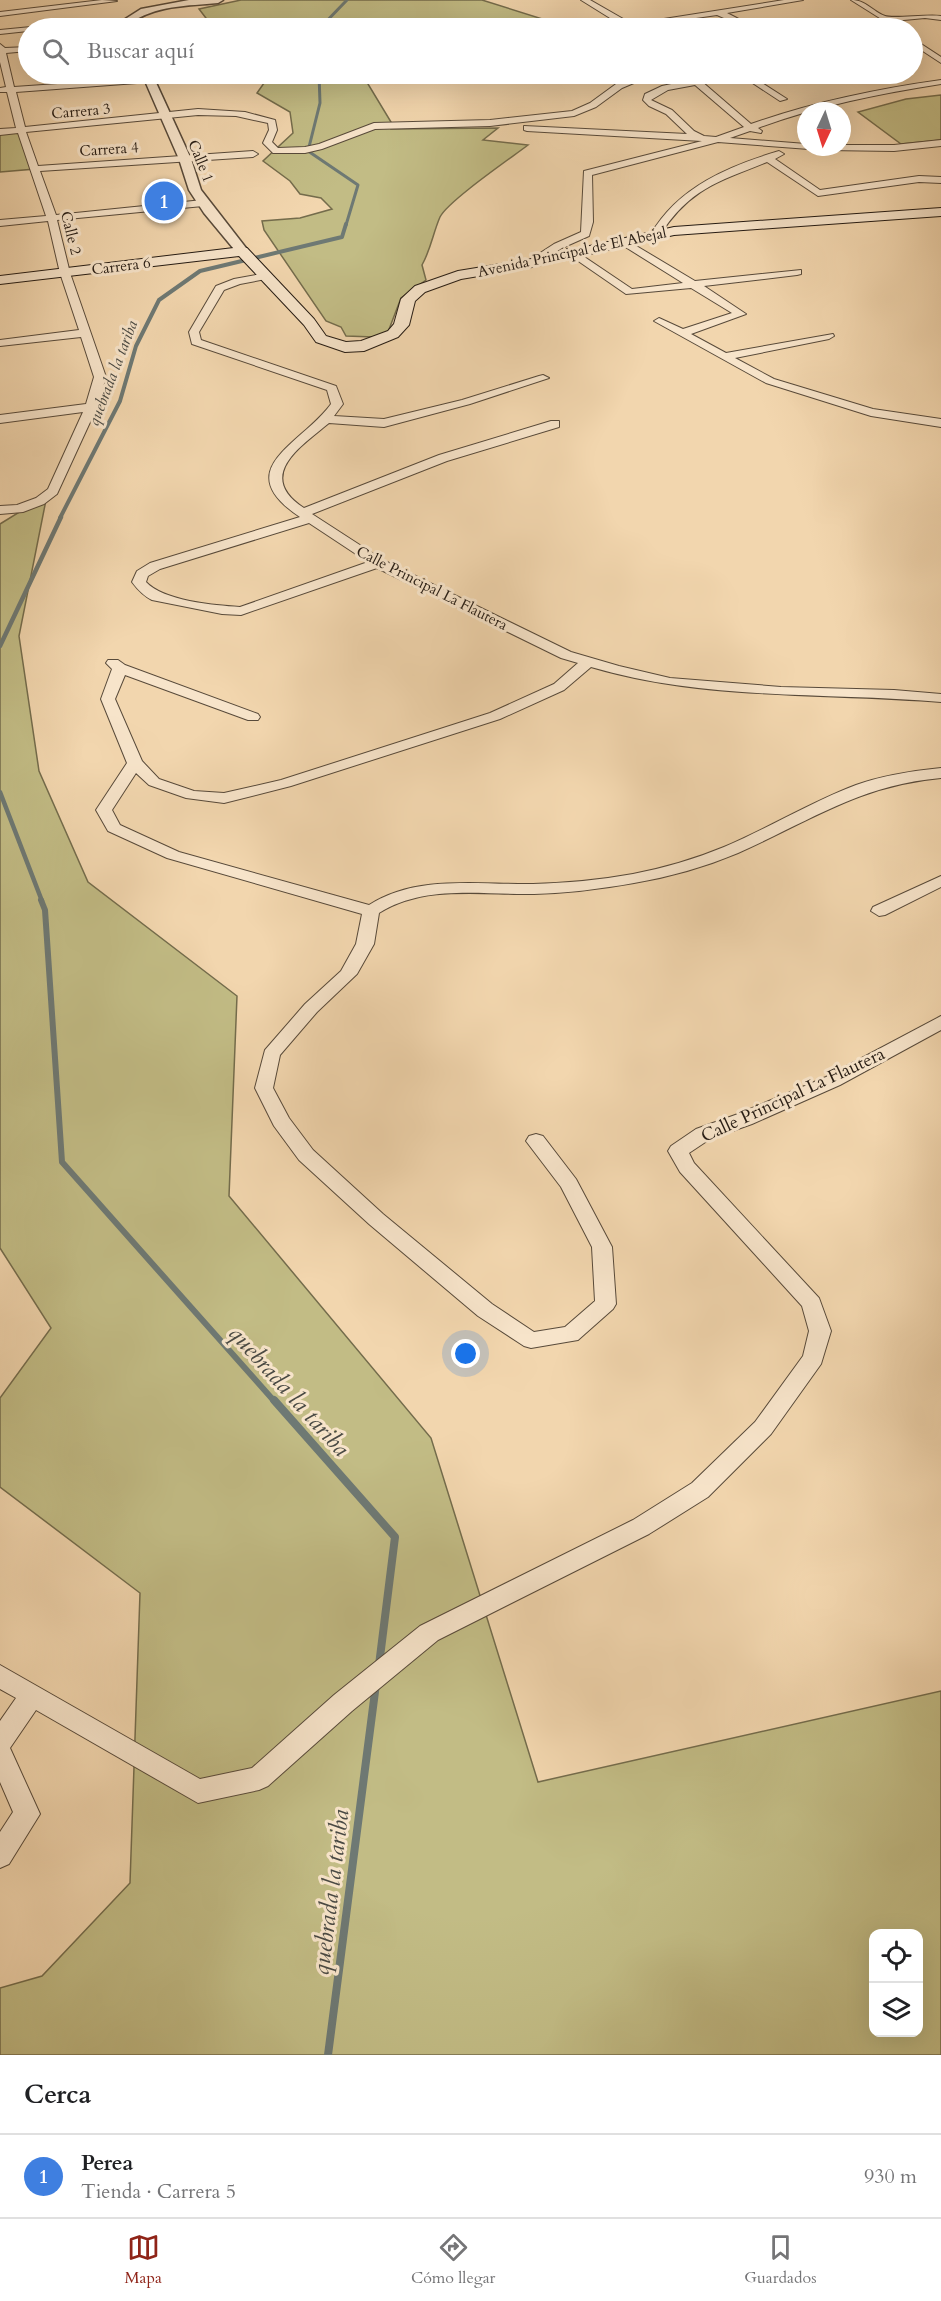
<!DOCTYPE html>
<html lang="es">
<meta charset="utf-8">
<style>
:root{--surface:#fff;--page:#f2f2f2;--text:#202124;--muted:#757577;--line:#e0e0e0;--accent:#8f2418}
body{margin:0;font-family:Cardo,serif;background:var(--page);color:var(--text)}
.controls{position:absolute;right:18px;bottom:18px;display:grid;overflow:hidden;border-radius:12px;box-shadow:0 6px 24px #0002}
.controls button{width:54px;height:54px;display:grid;place-items:center;padding:0;border:0;border-bottom:2px solid var(--line);background:var(--surface);color:var(--text);font:30px sans-serif}
.compass{position:absolute;left:797px;top:102px;width:54px;height:54px;border-radius:50%;background:var(--surface);box-shadow:0 6px 24px #0002;rotate:184deg}
.you{position:absolute;left:466px;top:1354px;width:21px;height:21px;margin:-15px;border:4px solid #fff;border-radius:50%;background:#1a73e8;box-shadow:0 0 0 9px #1a73e833}
.badge{display:grid;place-items:center;width:39px;height:39px;border-radius:50%;background:var(--accent);color:#fff;font-size:20px;font-weight:700}
.pin{position:absolute;translate:-50% -50%;border:3px solid #fff;box-shadow:0 2px 6px #0006}
.list{margin:0;padding:0;list-style:none}
h2{display:flex;justify-content:space-between;align-items:center;height:78px;margin:0;padding:0 24px;font-size:26px}
h2 small{font-size:20px;font-weight:400;color:var(--muted)}
.list li{display:grid;grid-template-columns:39px 1fr auto;gap:18px;align-items:center;box-sizing:border-box;height:84px;padding:0 24px;border-top:2px solid var(--line)}
.list b{display:block;font-size:22px;white-space:nowrap}
.list p{margin:0;font-size:20px;white-space:nowrap;color:var(--muted)}
.list em{font-size:20px;font-style:normal;color:var(--muted)}
.icon{flex:none;width:33px;height:33px;fill:none;stroke:currentColor;stroke-width:2;stroke-linecap:round;stroke-linejoin:round}
.map{position:relative;flex:none;width:941px;height:2055px;overflow:hidden}
.search{position:absolute;background:var(--surface);box-shadow:0 6px 24px #0002;left:18px;right:18px;top:18px;height:66px;display:flex;align-items:center;gap:15px;box-sizing:border-box;padding:0 21px;border-radius:33px;color:var(--muted);font-size:22px}
.sheet{height:162px;background:var(--surface)}
nav{display:flex;justify-content:space-around;align-items:center;box-sizing:border-box;height:84px;border-top:2px solid var(--line);background:var(--surface);font-size:16px;color:var(--muted)}
nav a{display:grid;justify-items:center;gap:3px}
nav .on{color:var(--accent)}
.map>svg:first-child{display:block}
.green{fill:#c2bc85;stroke:#746c4c;stroke-width:1.5;fill-rule:evenodd}
.lines{fill:none;stroke-linecap:round;stroke-linejoin:round}
.stream-far4{stroke:#6e7974;stroke-width:3}
.stream-far3{stroke:#6e7974;stroke-width:4}
.stream-far2{stroke:#6e7974;stroke-width:4.5}
.stream-far1{stroke:#6e7974;stroke-width:6}
.stream{stroke:#6e7974;stroke-width:8}
.minor-casing{stroke:#584a3a;stroke-width:2}
.tertiary-casing{stroke:#584a3a;stroke-width:3}
.secondary-casing{stroke:#251b13;stroke-width:2}
.minor{fill:#f7e4ca;fill-rule:evenodd}
.tertiary{fill:#f7e4ca;fill-rule:evenodd}
.secondary{fill:#f7e4ca;fill-rule:evenodd}
.labels{text-anchor:middle;dominant-baseline:central;stroke-width:6;stroke-linejoin:round;paint-order:stroke}
.far-street-label{font-size:15px;fill:#251b13;stroke:#f7e4ca}
.far-water-label{font-size:16px;font-style:italic;fill:#4a4a44;stroke:#f7e4ca}
.street-label{font-size:18px;fill:#251b13;stroke:#f7e4ca}
.near-water-label{font-size:24px;font-style:italic;fill:#4a4a44;stroke:#f7e4ca}
</style>
<div class="map">
<svg width="941" height="2055" viewBox="0 0 941 2055">
<rect width="100%" height="100%" fill="#f2d6ae"/>
<filter id="stains"><feTurbulence type="fractalNoise" baseFrequency=".00333" numOctaves="4"/><feColorMatrix values="0 0 0 0 .2 0 0 0 0 .09 0 0 0 0 .02 0 0 0 .5 -.17"/></filter>
<radialGradient id="worn" r=".72"><stop offset=".6" stop-color="#630" stop-opacity="0"/><stop offset="1" stop-color="#630" stop-opacity=".3"/></radialGradient>
<g class="green">
<polygon points="241,0 482,0 571,28 232,28 209,22 199,9"/>
<path d="M 269,74 L 362,74 L 391,122 L 391,129 L 498,128 L 483,140 L 528,145 C 511,158 448,201 440,217 C 433,233 431,249 422,265 L 426,280 L 401,298 L 388,332 L 374,337 L 346,336 L 341,327 L 326,321 L 264,230 L 262,221 L 300,218 L 332,209 L 321,198 L 300,194 L 290,181 L 263,161 L 293,133 L 290,112 L 257,93 L 269,76 Z"/>
<polygon points="941,95 941,140 901,144 858,112 906,99"/>
<polygon points="21,130 35,169 0,172 0,132"/>
<path d="M 47,495 L 19,636 L 39,771 L 88,882 L 237,996 L 229,1196 L 431,1438 L 538,1782 L 941,1691 L 941,2055 L 0,2055 L 0,1988 L 42,1976 L 130,1883 L 140,1593 L 0,1487 L 0,1398 L 51,1328 L 0,1248 L 0,524 ZM 874,1934 L 918,1934 L 918,2032 L 874,2032 Z"/>
</g>
<g class="lines">
<g class="stream-far4">
<polyline points="320,28 347,0"/>
<polyline points="319,74 320,103 308,151 358,185 346,225"/>
</g>
<polyline class="stream-far3" points="60,518 120,401 136,346 159,300 200,271 342,237 346,224"/>
<g class="stream-far2">
<polyline points="0,646 61,517"/>
<polyline points="0,792 42,901"/>
</g>
<polyline class="stream-far1" points="41,900 45,910 62,1162 275,1402"/>
<g class="stream">
<polyline points="274,1400 395,1537 379,1665"/>
<polyline points="328,2055 376,1684"/>
</g>
<defs>
<g id="minor">
<polygon points="102,0 117,1 0,16 0,12"/>
<polygon points="581,0 590,0 632,24 784,0 803,0 727,13 756,28 747,28 717,15 626,28"/>
<path d="M 851,0 C 866,0 872,11 885,16 C 893,19 927,14 941,16 L 941,20 L 925,18 L 893,21 L 898,25 L 894,27 Z"/>
<polygon points="125,19 126,21 122,23 59,28 33,28 37,26"/>
<polygon points="31,27 28,31 0,34 0,30"/>
<polygon points="912,38 941,57 941,63 912,44"/>
<polygon points="0,44 5,48 28,47 28,51 6,53 14,87 203,74 235,74 231,76 16,92 25,127 198,109 245,112 275,120 277,130 272,142 278,148 305,147 319,144 374,123 490,120 572,111 590,103 616,84 645,74 655,74 622,88 596,107 574,116 490,126 375,129 322,149 305,153 273,153 263,143 269,130 268,123 236,116 198,115 26,132 38,166 253,151 258,154 253,157 40,171 56,215 203,200 208,203 203,206 57,220 70,273 106,377 97,407 57,494 44,504 23,512 0,514 0,506 17,505 36,498 48,489 83,412 0,423 0,415 86,404 94,377 81,337 0,346 0,340 79,330 60,273 48,221 0,226 0,220 46,216 18,133 0,135 0,129 16,128 7,92 0,92 0,88 6,87 0,62"/>
<path d="M 685,74 L 693,74 L 751,124 C 813,102 877,89 941,80 L 941,84 C 878,94 817,106 758,128 L 762,131 L 761,133 L 750,131 L 730,138 L 806,144 L 806,147 L 810,147 L 809,149 L 718,142 L 592,175 L 593,222 L 589,236 L 562,248 L 536,265 L 528,265 L 528,261 L 554,244 L 581,232 L 584,171 L 702,141 L 527,131 L 524,130 L 524,126 L 687,134 L 666,114 L 649,106 L 643,100 L 645,94 L 662,86 L 690,80 ZM 695,85 L 744,127 L 716,137 L 704,136 L 694,131 L 672,110 L 651,100 L 668,90 Z"/>
<polygon points="739,74 748,74 787,99 780,101"/>
<polygon points="941,140 941,146 894,151 827,150 823,147 842,147 842,145 894,145"/>
<path d="M 779,151 L 784,154 L 775,159 L 820,190 L 919,176 L 941,177 L 941,183 L 919,182 L 818,196 L 767,162 C 718,182 690,188 659,236 L 651,234 C 678,187 729,166 779,151 Z"/>
<polygon points="623,238 695,281 801,270 801,274 797,275 704,286 746,314 691,334 726,353 833,334 834,336 829,339 735,358 774,379 873,409 941,419 941,427 871,416 766,383 654,321 659,318 683,329 732,313 691,288 626,294 568,254 577,252 632,289 683,283 619,243 619,239"/>
<path d="M 267,273 L 271,274 L 271,278 L 240,284 L 224,290 L 199,332 L 201,340 L 336,386 L 343,404 L 334,416 L 384,419 L 462,400 L 539,376 L 543,375 L 549,378 L 470,404 L 384,427 L 329,423 C 300,447 255,476 304,508 L 439,455 L 551,421 L 559,421 L 559,427 L 447,461 L 312,514 L 383,560 L 571,652 L 619,666 L 670,678 L 781,687 L 894,690 L 941,694 L 941,702 C 824,692 705,701 591,667 L 564,690 L 500,719 L 291,786 L 224,803 L 186,798 L 149,785 L 136,773 L 112,810 L 120,825 L 179,852 L 369,905 C 417,874 479,885 533,884 C 566,883 600,880 633,874 C 664,868 695,859 724,847 C 769,828 811,802 856,785 C 884,775 912,771 941,768 L 941,778 C 860,785 810,821 738,853 C 705,867 669,877 634,883 C 601,889 567,893 534,894 C 483,895 425,884 379,913 L 374,944 L 357,974 L 317,1012 L 280,1055 L 273,1088 L 289,1118 L 313,1150 L 383,1214 L 492,1304 L 534,1332 L 565,1327 L 595,1301 L 592,1247 L 561,1187 L 526,1141 L 529,1136 L 536,1134 L 543,1136 L 576,1179 L 612,1247 L 616,1304 L 613,1309 L 578,1340 L 531,1348 L 524,1346 L 478,1316 L 369,1224 L 299,1160 L 274,1126 L 255,1088 L 265,1050 L 305,1004 L 341,971 L 356,944 L 362,914 L 167,858 L 108,831 L 96,810 L 127,763 L 101,699 L 112,669 L 106,663 L 108,660 L 118,660 L 125,665 L 258,714 L 260,717 L 258,720 L 248,720 L 125,675 L 115,699 L 142,761 L 159,779 L 194,791 L 224,793 L 281,780 L 490,713 L 554,684 L 578,663 L 561,658 L 377,568 L 241,615 L 222,614 L 152,600 C 144,596 138,590 132,582 L 137,571 L 150,563 L 300,517 C 228,469 301,445 331,404 L 327,390 L 192,344 L 189,332 L 216,286 L 234,279 ZM 309,523 L 368,562 L 240,607 C 213,605 164,601 146,582 L 148,576 L 160,569 Z"/>
<polygon points="941,876 941,887 885,915 879,916 871,911 873,907"/>
<polygon points="941,1016 941,1030 840,1085 752,1124 710,1139 689,1153 694,1163 819,1298 831,1331 821,1364 771,1434 708,1497 649,1534 438,1640 352,1711 268,1786 259,1790 198,1803 36,1710 10,1748 40,1814 9,1864 0,1868 0,1832 13,1812 0,1782 0,1721 16,1698 0,1689 0,1665 200,1779 252,1768 334,1695 420,1626 633,1520 692,1483 755,1422 803,1356 809,1331 802,1306 680,1172 668,1151 671,1146 696,1129 738,1114 826,1077"/>
</g>
<g id="tertiary">
<path d="M 189,0 L 223,0 L 218,3 C 188,6 155,5 129,24 L 131,28 L 121,28 L 119,23 L 141,9 Z"/>
<polygon points="142,74 152,74 191,159 201,190 246,248 248,251 246,254 238,254 204,213 189,190 179,159"/>
</g>
<polygon id="secondary" points="941,208 941,216 674,235 532,267 461,279 425,292 415,301 409,325 398,337 364,351 345,352 316,342 304,325 239,256 0,284 0,276 242,247 247,248 314,319 326,336 346,342 361,341 388,331 394,324 401,299 415,286 458,271 532,259 674,227"/>
</defs>
<use href="#minor" class="minor-casing"/>
<use href="#tertiary" class="tertiary-casing"/>
<use href="#secondary" class="secondary-casing"/>
<use href="#minor" class="minor"/>
<use href="#tertiary" class="tertiary"/>
<use href="#secondary" class="secondary"/>
</g>
<g class="labels">
<g class="far-street-label">
<text transform="translate(81 111) rotate(-5)">Carrera 3</text>
<text transform="translate(109 149) rotate(-4)">Carrera 4</text>
<text transform="translate(201 161) rotate(68)">Calle 1</text>
<text transform="translate(71 233) rotate(76)">Calle 2</text>
<text transform="translate(572 252) rotate(-12)">Avenida Principal de El Abejal</text>
<text transform="translate(121 266) rotate(-7)">Carrera 6</text>
<text transform="translate(432 588) rotate(27)">Calle Principal La Flautera</text>
</g>
<g class="far-water-label">
<text transform="translate(113 373) rotate(-69)">quebrada la tariba</text>
</g>
<g class="street-label">
<text transform="translate(793 1095) rotate(-25)">Calle Principal La Flautera</text>
</g>
<g class="near-water-label">
<text transform="translate(289 1391) rotate(48)">quebrada la tariba</text>
<text transform="translate(331 1892) rotate(-83)">quebrada la tariba</text>
</g>
</g>
<rect width="100%" height="100%" filter="url(#stains)"/>
<rect width="100%" height="100%" fill="url(#worn)"/>
</svg>
<div class="controls">
<button><svg class="icon" aria-label="locate" viewBox="0 0 24 24"><circle cx="12" cy="12" r="6"/><path d="M12 2v4M12 18v4M2 12h4M18 12h4"/></svg></button>
<button><svg class="icon" aria-label="layers" viewBox="0 0 24 24"><path d="M12 4l9 5-9 5-9-5zM3 14l9 5 9-5"/></svg></button>
</div>
<svg class="compass" viewBox="-18 -18 36 36"><path d="M0-13l5 13h-10z" fill="#e53935"/><path d="M0 13l5-13h-10z" fill="#757577"/></svg>
<div class="you"></div>
<div class="pin badge" style="left:164px;top:201px;background:#3f7fe0">1</div>
<div class="search"><svg class="icon" aria-label="search" viewBox="0 0 24 24"><circle cx="10" cy="10" r="6"/><path d="M15 15l6 6"/></svg>Buscar aquí</div>
</div>
<section class="sheet">
<h2>Cerca<small></small></h2>
<ul class="list">
<li><span class="badge" style="background:#3f7fe0">1</span><div><b>Perea</b><p>Tienda · Carrera 5</p></div><em>930 m</em></li>
</ul>
</section>
<nav>
<a class="on"><svg class="icon" aria-label="map" viewBox="0 0 24 24"><path d="M3 6l6-2 6 2 6-2v14l-6 2-6-2-6 2zM9 4v14M15 6v14"/></svg>Mapa</a>
<a><svg class="icon" aria-label="directions" viewBox="0 0 24 24"><path d="M12 3l9 9-9 9-9-9zM9 14v-3h6M13 9l2 2-2 2"/></svg>Cómo llegar</a>
<a><svg class="icon" aria-label="saved" viewBox="0 0 24 24"><path d="M7 4h10v16l-5-4-5 4z"/></svg>Guardados</a>
</nav>
